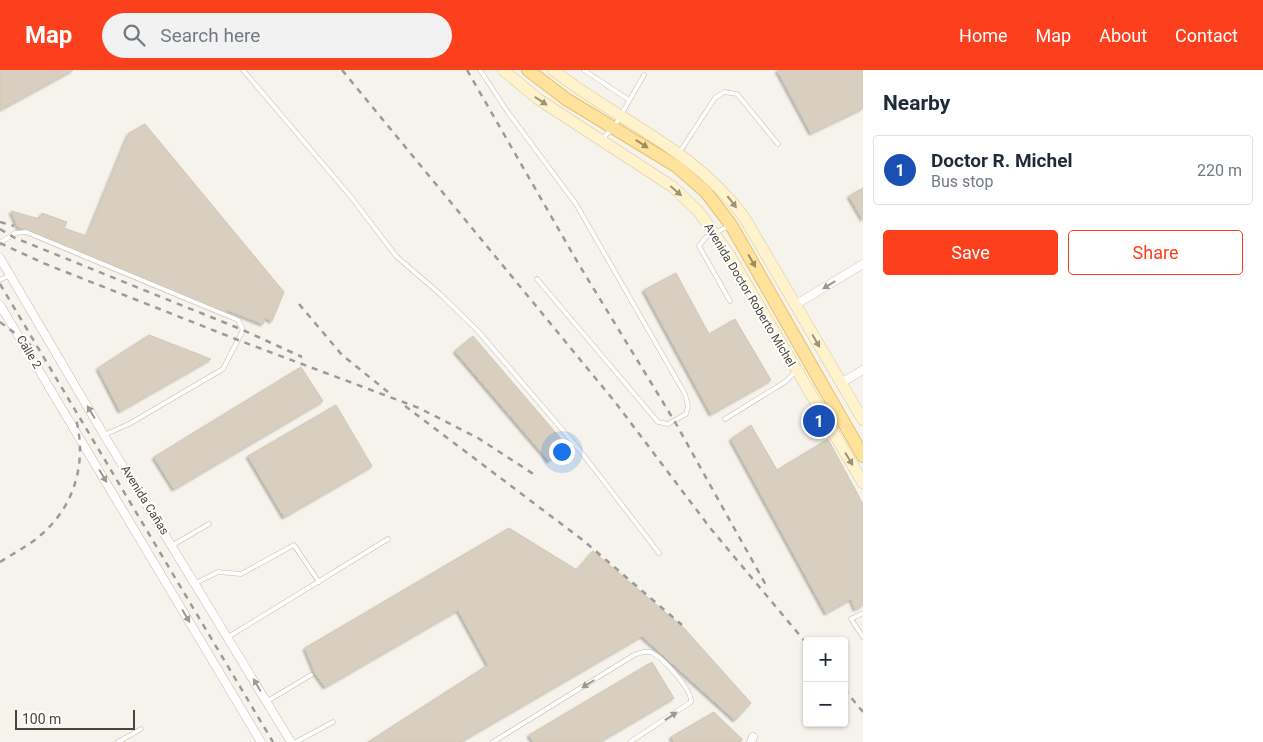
<!DOCTYPE html>
<meta charset="utf-8">
<style>
:root{--surface:#fff;--page:#f2f2f3;--text:#1f2937;--muted:#747a83;--line:#e0e1e3;--accent:#fc3f1d}
body{margin:0;font-family:Roboto,sans-serif;background:var(--page);color:var(--text)}
.controls{position:absolute;right:15px;bottom:15px;display:grid;overflow:hidden;border-radius:5px;box-shadow:0 1px 4px #0004}
.controls button{width:45px;height:45px;display:grid;place-items:center;padding:0;border:0;border-bottom:1px solid var(--line);background:var(--surface);color:var(--text);font:25px sans-serif}
.scale{position:absolute;left:15px;bottom:12px;width:120px;box-sizing:border-box;padding-left:5px;border:2px solid #4b4439;border-top:0;font-size:14px;line-height:18px;white-space:nowrap;color:#4b4439;-webkit-text-stroke:4px #fff;paint-order:stroke}
.you{position:absolute;left:561px;top:381px;width:18px;height:18px;margin:-12px;border:4px solid #fff;border-radius:50%;background:#1a73e8;box-shadow:0 0 0 8px #1a73e833}
.badge{display:grid;place-items:center;width:32px;height:32px;border-radius:50%;background:var(--accent);color:#fff;font-size:16px;font-weight:700}
.pin{position:absolute;translate:-50% -50%;border:2px solid #fff;box-shadow:0 1px 5px #0006}
.list{margin:0;padding:0;list-style:none}
h2{display:flex;justify-content:space-between;align-items:center;height:65px;margin:0;padding:0 20px;font-size:21px}
h2 small{font-size:16px;font-weight:400;color:var(--muted)}
.list li{display:grid;grid-template-columns:32px 1fr auto;gap:15px;align-items:center;box-sizing:border-box;height:70px;margin:0 10px 10px;padding:0 10px;border:1px solid var(--line);border-radius:5px}
.list b{display:block;font-size:19px;white-space:nowrap}
.list p{margin:0;font-size:16px;white-space:nowrap;color:var(--muted)}
.list em{font-size:16px;font-style:normal;color:var(--muted)}
.actions{display:flex;gap:10px;padding:15px 20px}
.actions a{flex:1;padding:11px 0;border:1px solid var(--accent);border-radius:5px;text-align:center;font-size:18px;color:var(--accent)}
.actions .main{background:var(--accent);color:#fff}
.icon{flex:none;width:28px;height:28px;fill:none;stroke:currentColor;stroke-width:2;stroke-linecap:round;stroke-linejoin:round}
.map{position:relative;flex:none;width:863px;height:672px;overflow:hidden}
header{display:flex;align-items:center;gap:30px;box-sizing:border-box;height:70px;padding:0 25px;background:var(--accent);color:#fff}
header strong{font-size:24px}
nav{display:flex;gap:28px;margin-inline-start:auto;font-size:18px}
.search{width:350px;height:45px;background:var(--page);display:flex;align-items:center;gap:12px;box-sizing:border-box;padding:0 18px;border-radius:28px;color:var(--muted);font-size:19px}
main{display:flex}
aside{flex:1;background:var(--surface)}
.map>svg:first-child{display:block}
.building{fill:#d8cfc1;stroke:#d3c7b4;filter:url(#shadow)}
.lines{fill:none;stroke-linecap:round;stroke-linejoin:round}
.lane-casing{stroke:#c2bbae;stroke-width:5}
.street-casing{stroke:#c2bbae;stroke-width:9}
.secondary-casing{stroke:#d6c79b;stroke-width:12}
.primary-casing{stroke:#e6c16a;stroke-width:14}
.lane{stroke:#fff;stroke-width:4}
.street{stroke:#fff;stroke-width:8}
.secondary{stroke:#fff3cd;stroke-width:11}
.primary{stroke:#ffe39c;stroke-width:12}
.rail{stroke:#9a9a9a;stroke-width:2.5;stroke-dasharray:6 6;stroke-linecap:butt}
.oneway{fill:#9c937c}
.oneway2{fill:#9c8c66}
.oneway3{fill:#9c9892}
.labels{text-anchor:middle;dominant-baseline:central;stroke-width:4;stroke-linejoin:round;paint-order:stroke}
.street-label{font-size:12px;fill:#4b4439;stroke:#fff}
</style>
<header>
<strong>Map</strong>
<div class="search"><svg class="icon" aria-label="search" viewBox="0 0 24 24"><circle cx="10" cy="10" r="6"/><path d="M15 15l6 6"/></svg>Search here</div>
<nav><a>Home</a><a>Map</a><a>About</a><a>Contact</a></nav>
</header>
<main>
<div class="map">
<svg width="863" height="672" viewBox="0 0 863 672">
<defs>
<filter id="shadow"><feDropShadow dx="-2" dy="2" stdDeviation="1" flood-color="#0004"/></filter>
</defs>
<rect width="100%" height="100%" fill="#f6f3ec"/>
<g class="building">
<polygon points="0,0 73,0 0,40"/>
<polygon points="777,0 863,0 863,38 811,63"/>
<polygon points="145,54 284,222 272,251 265,248 263,254 228,240 225,243 18,157 11,141 40,149 42,143 67,152 64,158 87,166 129,63"/>
<polygon points="863,118 863,150 849,126"/>
<polygon points="676,203 709,264 735,249 771,310 711,344 644,220"/>
<polygon points="149,265 211,289 120,341 98,298"/>
<polygon points="473,266 567,376 549,391 455,281"/>
<polygon points="301,297 323,331 174,419 154,387"/>
<polygon points="336,335 372,396 284,447 248,386"/>
<polygon points="751,355 777,400 828,369 863,434 863,535 855,539 851,529 826,543 731,369"/>
<polygon points="509,458 577,500 593,481 684,558 751,633 735,650 642,566 460,672 368,672 488,595 458,540 325,617 315,603 305,578"/>
<polygon points="652,592 674,628 599,672 533,672 529,665"/>
<polygon points="714,642 742,669 741,672 674,672 671,667"/>
</g>
<g class="lines">
<defs>
<g id="lane">
<polyline points="243,0 351,127 396,186 440,224 478,261 578,378 659,483"/>
<polyline points="480,0 507,41 576,134 685,324 688,336 686,344 668,354 658,352 537,209"/>
<polyline points="584,0 629,30"/>
<polyline points="602,69 614,57 644,5"/>
<polyline points="679,83 715,28 724,22 737,24 778,74"/>
<polyline points="729,156 706,167 699,176 730,231"/>
<polyline points="0,173 15,163 26,162 238,250 243,260 223,299 129,354 104,365"/>
<polyline points="0,210 10,205"/>
<polyline points="725,349 785,312 796,301"/>
<polyline points="173,475 209,454"/>
<polyline points="196,513 218,502 241,504 294,475 319,512"/>
<polyline points="863,543 851,549 863,567"/>
<polyline points="228,567 388,469"/>
<polyline points="266,632 311,605"/>
<polyline points="118,672 141,659"/>
<polyline points="296,672 333,652"/>
<path d="M 493,672 L 634,585 C 639,583 644,581 650,582 C 662,586 692,620 691,632 L 630,672"/>
</g>
<g id="street">
<polyline points="0,188 104,365 291,672"/>
<polyline points="0,235 261,672"/>
<polyline points="795,235 863,194"/>
<polyline points="841,313 863,300"/>
<polyline points="751,672 753,667"/>
</g>
<g id="secondary">
<polyline points="503,0 538,29 673,117 699,142 730,186 863,413"/>
<path d="M 553,0 C 619,52 692,77 744,147 L 863,350"/>
</g>
<polyline id="primary" points="528,0 566,29 676,96 706,122 731,155 863,386"/>
</defs>
<use href="#lane" class="lane-casing"/>
<use href="#street" class="street-casing"/>
<use href="#secondary" class="secondary-casing"/>
<use href="#primary" class="primary-casing"/>
<use href="#lane" class="lane"/>
<use href="#street" class="street"/>
<use href="#secondary" class="secondary"/>
<use href="#primary" class="primary"/>
<g class="rail">
<polyline points="342,0 615,332 711,459 807,574"/>
<polyline points="467,0 578,193 675,352 767,517"/>
<polyline points="0,152 14,156"/>
<polyline points="0,159 15,168 243,260 302,287"/>
<polyline points="0,173 43,193 238,270 419,338 478,368 535,405"/>
<polyline points="0,214 273,672"/>
<polyline points="299,234 342,285 388,322"/>
<polyline points="0,252 33,277"/>
<polyline points="405,336 584,471 682,555"/>
<path d="M 0,492 C 14,483 30,475 42,464 C 75,435 87,392 76,349"/>
<polyline points="844,619 863,642"/>
</g>
</g>
<defs><path id="oneway-solid" d="M-6-.8H1V-3.2L6.5 0L1 3.2V.8H-6Z" transform="scale(1.25)"/></defs>
<g class="oneway">
<use href="#oneway-solid" transform="translate(541 31) rotate(34)"/>
<use href="#oneway-solid" transform="translate(676 121) rotate(41)"/>
<use href="#oneway-solid" transform="translate(732 132) rotate(52)"/>
<use href="#oneway-solid" transform="translate(816 271) rotate(60)"/>
<use href="#oneway-solid" transform="translate(849 389) rotate(59)"/>
</g>
<g class="oneway2">
<use href="#oneway-solid" transform="translate(642 74) rotate(33)"/>
<use href="#oneway-solid" transform="translate(752 191) rotate(60)"/>
</g>
<g class="oneway3">
<use href="#oneway-solid" transform="translate(829 215) rotate(149)"/>
<use href="#oneway-solid" transform="translate(91 342) rotate(-121)"/>
<use href="#oneway-solid" transform="translate(103 406) rotate(59)"/>
<use href="#oneway-solid" transform="translate(186 546) rotate(59)"/>
<use href="#oneway-solid" transform="translate(588 614) rotate(148)"/>
<use href="#oneway-solid" transform="translate(257 615) rotate(-120)"/>
<use href="#oneway-solid" transform="translate(671 646) rotate(-33)"/>
</g>
<g class="labels">
<g class="street-label">
<text transform="translate(750 225) rotate(59)">Avenida Doctor Roberto Michel</text>
<text transform="translate(29 282) rotate(59)">Calle 2</text>
<text transform="translate(145 430) rotate(58)">Avenida Cañas</text>
</g>
</g>
</svg>
<div class="controls">
<button>+</button>
<button>−</button>
</div>
<div class="scale">100 m</div>
<div class="you"></div>
<div class="pin badge" style="left:819px;top:351px;background:#1a4fb4">1</div>
</div>
<aside>
<h2>Nearby<small></small></h2>
<ul class="list">
<li><span class="badge" style="background:#1a4fb4">1</span><div><b>Doctor R. Michel</b><p>Bus stop</p></div><em>220 m</em></li>
</ul>
<div class="actions"><a class="main">Save</a><a>Share</a></div>
</aside>
</main>
